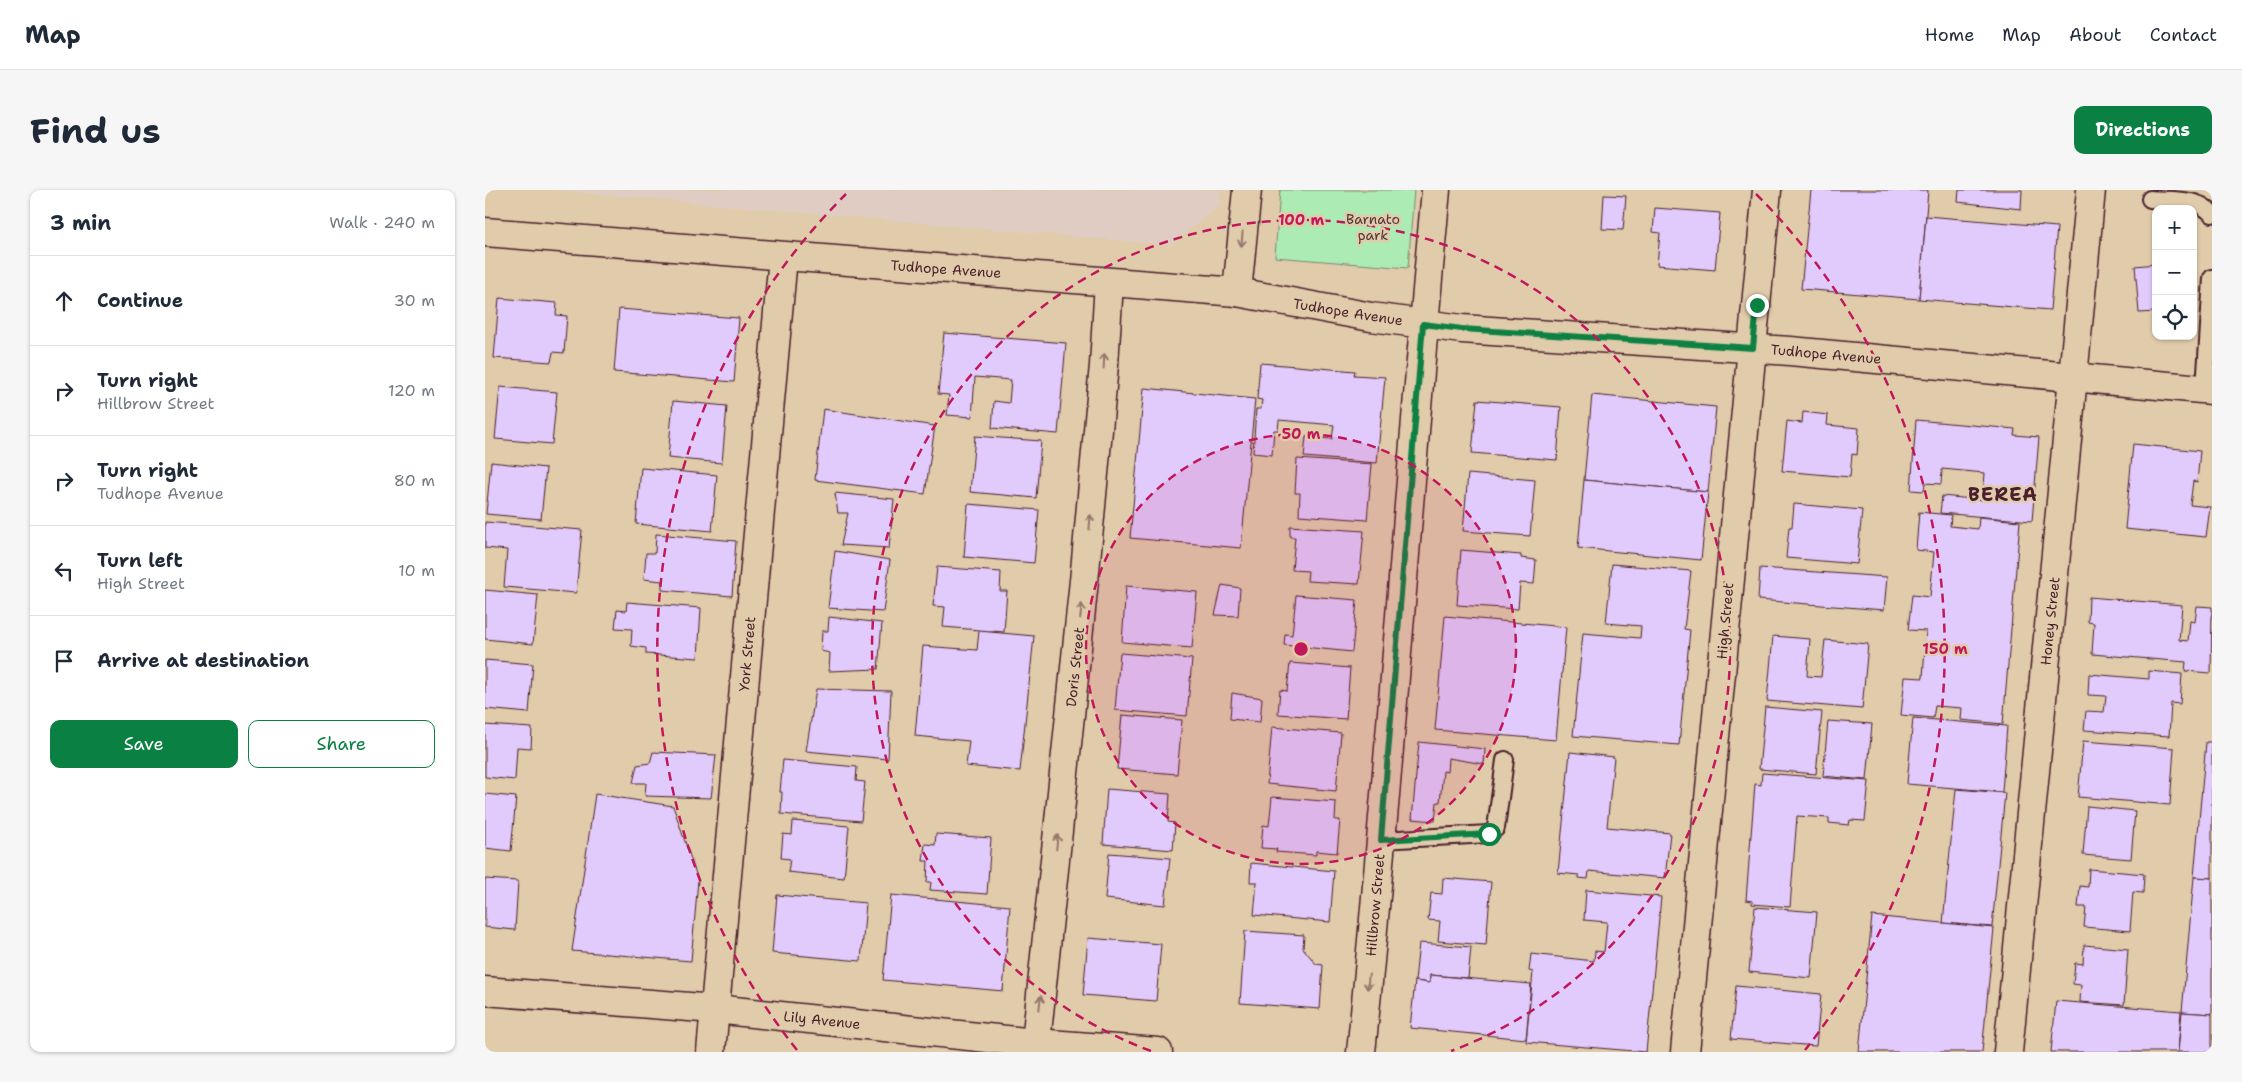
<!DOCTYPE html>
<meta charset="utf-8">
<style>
:root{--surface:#fff;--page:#f6f6f7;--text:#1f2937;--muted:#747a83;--line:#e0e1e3;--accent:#0b8043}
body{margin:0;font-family:"Shantell Sans",sans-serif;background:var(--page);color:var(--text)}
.controls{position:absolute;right:15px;top:15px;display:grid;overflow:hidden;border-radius:10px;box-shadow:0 1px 4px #0004}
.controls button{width:45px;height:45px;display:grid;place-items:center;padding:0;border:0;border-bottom:1px solid var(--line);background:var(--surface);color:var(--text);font:25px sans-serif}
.stop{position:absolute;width:15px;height:15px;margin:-11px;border:4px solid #0b8043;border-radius:50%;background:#fff}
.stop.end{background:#0b8043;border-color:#fff;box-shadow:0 1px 5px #0008}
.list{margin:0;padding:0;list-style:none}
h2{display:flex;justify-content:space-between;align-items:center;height:65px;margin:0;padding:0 20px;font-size:21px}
h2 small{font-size:16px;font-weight:400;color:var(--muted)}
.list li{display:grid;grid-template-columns:32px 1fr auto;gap:15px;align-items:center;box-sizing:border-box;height:90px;padding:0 20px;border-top:1px solid var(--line)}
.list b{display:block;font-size:19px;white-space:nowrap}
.list p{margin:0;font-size:16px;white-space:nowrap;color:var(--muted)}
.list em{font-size:16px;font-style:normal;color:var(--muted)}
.actions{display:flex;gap:10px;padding:15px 20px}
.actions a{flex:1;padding:11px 0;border:1px solid var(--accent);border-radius:10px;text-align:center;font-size:18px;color:var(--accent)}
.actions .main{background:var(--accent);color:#fff}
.icon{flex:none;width:28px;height:28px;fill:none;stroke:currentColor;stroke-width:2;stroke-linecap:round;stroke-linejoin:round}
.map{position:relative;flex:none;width:1727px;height:862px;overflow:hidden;border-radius:10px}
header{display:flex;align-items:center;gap:30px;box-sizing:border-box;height:70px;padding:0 25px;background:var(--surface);border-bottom:1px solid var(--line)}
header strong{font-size:24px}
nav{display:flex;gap:28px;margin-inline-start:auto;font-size:18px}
.intro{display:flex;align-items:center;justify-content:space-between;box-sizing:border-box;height:120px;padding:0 30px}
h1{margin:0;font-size:35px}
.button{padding:12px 22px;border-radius:10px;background:var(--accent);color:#fff;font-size:18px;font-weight:700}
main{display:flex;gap:30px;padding:0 30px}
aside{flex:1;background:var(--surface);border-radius:10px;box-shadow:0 1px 4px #0004}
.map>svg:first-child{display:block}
.built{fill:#e0ccc3}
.green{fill:#acecb4;stroke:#7b8670}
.building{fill:#e1cbfc;stroke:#4a1f2b}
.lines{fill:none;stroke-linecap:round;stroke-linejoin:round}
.service-casing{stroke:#4a1f2b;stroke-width:20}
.minor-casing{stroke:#4a1f2b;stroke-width:31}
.tertiary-casing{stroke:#4a1f2b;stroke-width:31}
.service{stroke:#e0ccab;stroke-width:16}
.minor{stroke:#e0ccab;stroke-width:28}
.tertiary{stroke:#e0ccab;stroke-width:28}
.oneway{stroke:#95766b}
.route{stroke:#0b8043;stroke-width:6}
.ring{fill:none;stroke:#c2185b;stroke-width:2.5;stroke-dasharray:9 6}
.labels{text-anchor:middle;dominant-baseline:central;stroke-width:5;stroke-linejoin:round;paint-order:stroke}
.park-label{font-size:14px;fill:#543439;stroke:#e0ccab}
.street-label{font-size:14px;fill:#4a1f2b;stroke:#e0ccab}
.district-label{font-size:19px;font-weight:bold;letter-spacing:1px;fill:#4a1f2b;stroke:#e0ccab}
.centre{fill:#c2185b;stroke:#e0ccab;stroke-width:2.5}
.ring-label{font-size:15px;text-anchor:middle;font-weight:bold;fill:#c2185b;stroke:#e0ccab;stroke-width:5;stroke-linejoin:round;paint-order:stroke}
</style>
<header>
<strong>Map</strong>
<nav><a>Home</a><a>Map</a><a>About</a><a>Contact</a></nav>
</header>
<div class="intro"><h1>Find us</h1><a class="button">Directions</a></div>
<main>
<aside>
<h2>3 min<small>Walk · 240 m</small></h2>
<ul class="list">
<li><svg class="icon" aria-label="ahead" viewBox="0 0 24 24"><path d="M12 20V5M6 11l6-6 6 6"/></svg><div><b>Continue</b></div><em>30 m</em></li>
<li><svg class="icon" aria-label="right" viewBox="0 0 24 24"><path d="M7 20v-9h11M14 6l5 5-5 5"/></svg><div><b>Turn right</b><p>Hillbrow Street</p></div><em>120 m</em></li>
<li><svg class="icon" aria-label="right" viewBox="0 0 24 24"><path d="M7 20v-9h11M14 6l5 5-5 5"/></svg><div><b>Turn right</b><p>Tudhope Avenue</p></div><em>80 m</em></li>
<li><svg class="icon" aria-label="left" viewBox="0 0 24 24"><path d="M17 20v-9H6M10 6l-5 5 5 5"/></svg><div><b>Turn left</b><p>High Street</p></div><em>10 m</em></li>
<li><svg class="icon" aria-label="arrive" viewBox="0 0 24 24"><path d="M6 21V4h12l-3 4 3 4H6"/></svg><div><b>Arrive at destination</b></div></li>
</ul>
<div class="actions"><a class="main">Save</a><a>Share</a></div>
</aside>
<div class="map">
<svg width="1727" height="862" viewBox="0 0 1727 862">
<rect width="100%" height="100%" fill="#e0ccab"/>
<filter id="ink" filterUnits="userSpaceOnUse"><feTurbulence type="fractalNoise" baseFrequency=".02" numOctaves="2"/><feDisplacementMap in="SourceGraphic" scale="10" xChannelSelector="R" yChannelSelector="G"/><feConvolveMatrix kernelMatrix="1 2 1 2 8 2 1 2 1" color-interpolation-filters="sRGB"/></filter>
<g filter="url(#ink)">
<polygon class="built" points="67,0 736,0 735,15 686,55"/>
<polygon class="green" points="795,0 929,0 923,78 790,67"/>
<g class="building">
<polygon points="1326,0 1443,0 1434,109 1316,99"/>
<polygon points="1474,0 1537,0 1536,19 1473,12"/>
<polygon points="1119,5 1141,6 1138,40 1117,39"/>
<polygon points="1170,18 1235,23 1230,80 1172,75 1175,43 1168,42"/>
<polygon points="1441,26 1572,37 1565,120 1434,109"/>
<polygon points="1671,74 1671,122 1654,123 1650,76"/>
<polygon points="14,108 72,113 71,125 82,126 79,163 68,162 66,172 9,168"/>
<polygon points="134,119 254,128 249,192 129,182"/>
<polygon points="459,143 581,153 573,244 507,238 509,211 524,213 526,190 490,187 487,227 462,225 464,205 453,204"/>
<polygon points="775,173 870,181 869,185 900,187 892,273 819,267 821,247 847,249 849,235 794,230 793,240 789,240 787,265 768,263 771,219 776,219 777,210 772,209"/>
<polygon points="15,197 72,202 67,254 10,249"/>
<polygon points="659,198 770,209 756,358 645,348"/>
<polygon points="1107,205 1231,217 1223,302 1099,290"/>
<polygon points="992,210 1076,217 1072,270 987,263"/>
<polygon points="188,211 242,216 237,273 183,268"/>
<polygon points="338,219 450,236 440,304 330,290"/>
<polygon points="1318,222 1343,225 1342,235 1374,238 1372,265 1367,264 1365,287 1297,281 1302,231 1317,233"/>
<polygon points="1431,230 1530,239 1529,245 1554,247 1547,331 1455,323 1457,306 1498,310 1500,283 1457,279 1456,294 1440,293 1439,301 1426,300"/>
<polygon points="490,246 556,251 551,308 485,302"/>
<polygon points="1648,254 1715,261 1712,292 1708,291 1705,315 1725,317 1721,347 1640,339"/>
<polygon points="812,269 887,274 882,330 814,325 815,303 810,303"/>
<polygon points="6,272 61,278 56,329 1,324"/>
<polygon points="156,278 232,285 227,341 151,334"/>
<polygon points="983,284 1050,290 1045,346 978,341"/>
<polygon points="1099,290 1223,302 1216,370 1093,358"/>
<polygon points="350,303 409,309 404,358 356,355 363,323 353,323"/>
<polygon points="483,314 554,320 549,373 479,367"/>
<polygon points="1309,314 1377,320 1372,374 1301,368 1304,337 1307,337"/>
<polygon points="1434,322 1466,325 1465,336 1493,339 1494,327 1535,331 1518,534 1476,530 1477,518 1450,516 1448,528 1416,525 1420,487 1438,488 1441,441 1423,440 1427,405 1445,407 1449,362 1431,360"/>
<polygon points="0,332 97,340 91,403 19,397 22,360 0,358"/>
<polygon points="805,336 879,341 874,394 822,391 823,381 807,380 810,347 805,347"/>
<polygon points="171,344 251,351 247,406 177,400 177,391 159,389 161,363 170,363"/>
<polygon points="976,360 1036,365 1036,368 1051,370 1049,394 1035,393 1033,419 972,415"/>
<polygon points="350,361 405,370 398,422 343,418"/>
<polygon points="1127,374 1206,381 1199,439 1205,440 1194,555 1088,546 1098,443 1155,448 1156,436 1121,433"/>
<polygon points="452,377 516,382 515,401 522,401 519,442 458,437 460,417 448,416"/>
<polygon points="1275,378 1402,387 1399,420 1273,410"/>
<polygon points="737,395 755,398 753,426 730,425"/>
<polygon points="641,396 712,402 707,458 637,452"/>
<polygon points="0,400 53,405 48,454 0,449"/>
<polygon points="811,405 872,410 867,462 799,455 800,444 807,445"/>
<polygon points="1604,407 1697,415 1694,450 1703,451 1705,431 1710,432 1712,416 1727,417 1726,483 1700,481 1701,472 1607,464 1609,433 1603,432"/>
<polygon points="142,412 216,418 213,468 161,464 161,458 146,456 147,439 130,438 132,420 141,421"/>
<polygon points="960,426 1081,437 1071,550 950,540"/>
<polygon points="344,427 397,433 393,479 344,481 345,463 336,461 337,441 343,441"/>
<polygon points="494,441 549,446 535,581 481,576 484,551 430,546 438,456 492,460"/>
<polygon points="1288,446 1325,449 1322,486 1336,487 1340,450 1383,454 1377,519 1282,511"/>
<polygon points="635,463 707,469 702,526 630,520"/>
<polygon points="0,470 48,474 44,523 0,519"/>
<polygon points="805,473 865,478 861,529 793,524 795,500 802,501"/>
<polygon points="1664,481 1697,484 1695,514 1686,513 1684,546 1599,540 1601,521 1619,522 1621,506 1603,505 1604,484 1664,489"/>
<polygon points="331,499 406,501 403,569 321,561"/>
<polygon points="747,503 777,508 775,532 745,529"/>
<polygon points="1280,517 1337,522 1331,584 1274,579"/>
<polygon points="637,525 697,530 692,584 632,579"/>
<polygon points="1428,528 1522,536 1517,602 1422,594"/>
<polygon points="1343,531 1387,534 1382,590 1338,586"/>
<polygon points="0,535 47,538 46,558 32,557 30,590 0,587"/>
<polygon points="787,537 856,543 851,601 782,594"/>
<polygon points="1598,551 1689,558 1685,615 1593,607"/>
<polygon points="934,552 1000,559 999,574 963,568 962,582 958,581 955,612 952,612 950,631 927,629"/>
<polygon points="1721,552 1727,552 1727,688 1709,687"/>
<polygon points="168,562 231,565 226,608 160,606 161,593 148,593 152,575 165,573"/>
<polygon points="1085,562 1129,567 1122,637 1185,643 1180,688 1104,681 1103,689 1094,688 1094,685 1073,683"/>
<polygon points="298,570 372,577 371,591 380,592 376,631 296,624 297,602 295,602"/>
<polygon points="1277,583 1384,591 1380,631 1365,630 1364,635 1344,633 1344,628 1312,626 1305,717 1267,714 1267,711 1261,710 1270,594 1276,595"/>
<polygon points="622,599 685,604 683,632 690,633 688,660 618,654"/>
<polygon points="1471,599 1520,603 1507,737 1458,733"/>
<polygon points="0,604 31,607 26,661 0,658"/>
<polygon points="110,604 188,616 213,690 206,771 87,761"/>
<polygon points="787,607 851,612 850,630 855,630 852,663 831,661 831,665 791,662 792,659 776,658 778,635 784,636"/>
<polygon points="1602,616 1650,621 1646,669 1598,665"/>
<polygon points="308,631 364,636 359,688 303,682 305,669 296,668 298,644 307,645"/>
<polygon points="451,644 506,648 502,704 445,700 446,692 442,692 443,671 438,671 440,654 450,655"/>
<polygon points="624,663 685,668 680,715 620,709"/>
<polygon points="766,673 849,681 845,732 769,725 772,692 765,692"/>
<polygon points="1604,679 1659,684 1658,703 1648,702 1645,741 1599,737 1601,717 1593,717 1595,696 1603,697"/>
<polygon points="1709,687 1727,688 1727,824 1697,822"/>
<polygon points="958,688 1006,692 1001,755 953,751 955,731 943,730 946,703 957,704"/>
<polygon points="0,689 33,691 30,740 0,737"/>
<polygon points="1101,700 1176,707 1161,862 1041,852 1048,782 1044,781 1046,764 1109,771 1110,761 1119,762 1122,732 1099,730"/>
<polygon points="292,705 381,713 376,771 287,763"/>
<polygon points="406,705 525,716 518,801 398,790"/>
<polygon points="1270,717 1332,722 1326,788 1264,782"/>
<polygon points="1387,726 1509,738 1497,862 1374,862"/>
<polygon points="760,741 819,745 818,758 831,774 838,775 835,819 755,813"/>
<polygon points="603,748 676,754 671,811 598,805"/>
<polygon points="934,753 986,757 983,788 945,785 945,793 930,791"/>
<polygon points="1599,755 1643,759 1639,815 1595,812 1596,795 1588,794 1590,773 1598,774"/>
<polygon points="945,785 1046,794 1041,849 925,838 930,791 945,793"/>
<polygon points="1251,796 1336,804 1331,856 1246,849"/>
<polygon points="1571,811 1696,821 1693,862 1566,862"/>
<polygon points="1697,822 1727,824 1727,862 1693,862"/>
</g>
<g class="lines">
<defs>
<g id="service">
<path d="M 1665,9 C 1686,11 1713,7 1727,24"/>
<polyline points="1720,199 1727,88"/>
<polyline points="896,650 1004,644 1011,638 1020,570"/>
</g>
<g id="minor">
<polyline points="752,102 762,0"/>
<polyline points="0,801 230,819 550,853 673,862"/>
<polyline points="226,862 298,67"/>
<polyline points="550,862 600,381 619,175 624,92"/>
<path d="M 876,862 C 906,575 924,287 951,0"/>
<polyline points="1200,862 1282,0"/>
<polyline points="1523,862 1606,0"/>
</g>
<polyline id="tertiary" points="0,42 752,102 886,127 977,139 1305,161 1727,200"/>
</defs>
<use href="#service" class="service-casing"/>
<use href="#minor" class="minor-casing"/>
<use href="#tertiary" class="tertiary-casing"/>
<use href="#service" class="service"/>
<use href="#minor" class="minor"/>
<use href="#tertiary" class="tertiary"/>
</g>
<defs><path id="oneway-shaft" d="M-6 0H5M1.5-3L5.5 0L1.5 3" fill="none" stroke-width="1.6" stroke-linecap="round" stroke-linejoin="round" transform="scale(1.25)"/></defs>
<g class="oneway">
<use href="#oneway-shaft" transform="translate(757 49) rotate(95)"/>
<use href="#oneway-shaft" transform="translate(619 171) rotate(-87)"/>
<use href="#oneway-shaft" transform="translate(605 332) rotate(-85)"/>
<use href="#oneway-shaft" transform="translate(596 421) rotate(-84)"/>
<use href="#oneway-shaft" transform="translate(572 652) rotate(-84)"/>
<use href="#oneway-shaft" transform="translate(883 792) rotate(96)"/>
<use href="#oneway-shaft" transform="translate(555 813) rotate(-84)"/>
</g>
</g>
<g class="lines" filter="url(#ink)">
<polyline class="route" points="1004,644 896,650 938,134 977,139 1268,158 1272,115"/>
</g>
<circle cx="816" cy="459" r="215" fill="#c2185b" fill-opacity=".12"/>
<g class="ring">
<circle cx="816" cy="459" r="215"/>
<path d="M666 861A429 429 0 1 1 966 861"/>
<path d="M312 860A644 644 0 0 1 361 4M1271 4A644 644 0 0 1 1320 860"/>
</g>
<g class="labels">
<g class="park-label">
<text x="888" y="29">Barnato<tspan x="888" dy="16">park</tspan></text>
</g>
<g class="street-label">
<text transform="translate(461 79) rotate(4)">Tudhope Avenue</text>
<text transform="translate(863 122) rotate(9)">Tudhope Avenue</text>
<text transform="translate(1341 164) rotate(5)">Tudhope Avenue</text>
<text transform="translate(1240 431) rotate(-85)">High Street</text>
<text transform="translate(1565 431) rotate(-84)">Honey Street</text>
<text transform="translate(262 464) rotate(-85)">York Street</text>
<text transform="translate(590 477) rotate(-84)">Doris Street</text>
<text transform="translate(890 715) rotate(-85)">Hillbrow Street</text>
<text transform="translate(337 830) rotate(6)">Lily Avenue</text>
</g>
<g class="district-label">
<text x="1518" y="304">BEREA</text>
</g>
</g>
<circle cx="816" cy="459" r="8" class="centre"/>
<g class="ring-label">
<text x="816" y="35">100 m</text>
<text x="816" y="249">50 m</text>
<text x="1460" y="464">150 m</text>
</g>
</svg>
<div class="controls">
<button>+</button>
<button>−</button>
<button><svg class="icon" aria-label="locate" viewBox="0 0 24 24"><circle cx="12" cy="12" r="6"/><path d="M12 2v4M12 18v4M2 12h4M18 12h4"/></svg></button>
</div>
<div class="stop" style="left:1004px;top:644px"></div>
<div class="stop end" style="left:1272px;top:115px"></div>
</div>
</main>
